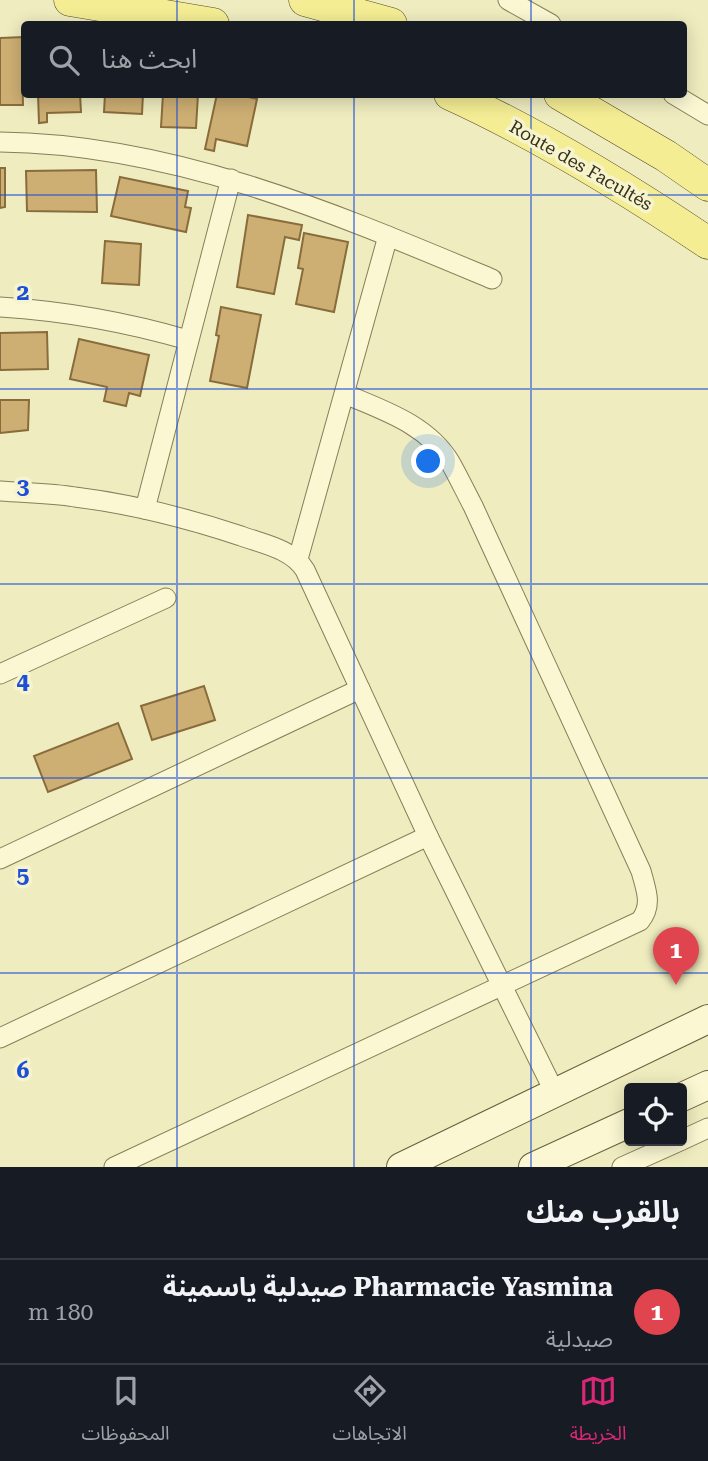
<!DOCTYPE html>
<html lang="ar">
<meta charset="utf-8">
<style>
:root{--surface:#171b24;--page:#242831;--text:#f1f3f6;--muted:#9ea1a6;--line:#363941;--accent:#db2777}
body{margin:0;font-family:"Roboto Serif","Noto Sans Arabic",serif;background:var(--page);color:var(--text);direction:rtl}
.controls{position:absolute;right:21px;bottom:21px;display:grid;overflow:hidden;border-radius:7px;box-shadow:0 4px 18px #0003}
.controls button{width:63px;height:63px;display:grid;place-items:center;padding:0;border:0;border-bottom:2px solid var(--line);background:var(--surface);color:var(--text);font:35px sans-serif}
.you{position:absolute;left:429px;top:462px;width:24px;height:24px;margin:-18px;border:5px solid #fff;border-radius:50%;background:#1a73e8;box-shadow:0 0 0 10px #1a73e833}
.badge{display:grid;place-items:center;width:46px;height:46px;border-radius:50%;background:var(--accent);color:#fff;font-size:23px;font-weight:700}
.pin{position:absolute;translate:-50% -58px;filter:drop-shadow(0 2px 4px #0008)}
.pin::after{content:'';position:absolute;top:37px;width:24px;height:21px;background:inherit;clip-path:polygon(0 0,100% 0,50% 100%)}
.list{margin:0;padding:0;list-style:none}
h2{display:flex;justify-content:space-between;align-items:center;height:91px;margin:0;padding:0 28px;font-size:30px}
h2 small{font-size:23px;font-weight:400;color:var(--muted)}
.list li{display:grid;grid-template-columns:46px 1fr auto;gap:21px;align-items:center;box-sizing:border-box;height:105px;padding:0 28px;border-top:2px solid var(--line)}
.list b{display:block;font-size:26px;white-space:nowrap}
.list p{margin:0;font-size:23px;white-space:nowrap;color:var(--muted)}
.list em{font-size:23px;font-style:normal;color:var(--muted)}
.icon{flex:none;width:38px;height:38px;fill:none;stroke:currentColor;stroke-width:2;stroke-linecap:round;stroke-linejoin:round}
.map{position:relative;flex:none;width:708px;height:1167px;overflow:hidden;direction:ltr}
.search{position:absolute;background:var(--surface);box-shadow:0 4px 18px #0003;left:21px;right:21px;top:21px;height:77px;display:flex;align-items:center;gap:18px;box-sizing:border-box;padding:0 24px;border-radius:7px;color:var(--muted);font-size:26px}
.sheet{height:196px;background:var(--surface)}
nav{display:flex;justify-content:space-around;align-items:center;box-sizing:border-box;height:98px;border-top:2px solid var(--line);background:var(--surface);font-size:19px;color:var(--muted)}
nav a{display:grid;justify-items:center;gap:4px}
nav .on{color:var(--accent)}
.map>svg:first-child{display:block}
.building{fill:#ceaf73;stroke:#886c3c;stroke-width:2}
.lines{fill:none;stroke-linecap:round;stroke-linejoin:round}
.minor-casing{stroke:#887d57;stroke-width:21}
.secondary-casing{stroke:#695d3a;stroke-width:30}
.primary-casing{stroke:#55492b;stroke-width:33}
.minor{stroke:#faf7d2;stroke-width:19}
.secondary{stroke:#faf7d2;stroke-width:28}
.primary{stroke:#f4ed94;stroke-width:32}
.grid{fill:none;stroke:#1d4ed8;stroke-width:2;stroke-opacity:0.55}
.labels{text-anchor:middle;dominant-baseline:central;stroke-width:7;stroke-linejoin:round;paint-order:stroke}
.street-label{font-size:18px;fill:#372f1c;stroke:#f6f4ce}
.grid-label{font-size:23px;text-anchor:middle;font-weight:bold;fill:#1d4ed8;stroke:#f6f4ce;stroke-width:7;stroke-linejoin:round;paint-order:stroke}
</style>
<div class="map">
<svg width="708" height="1167" viewBox="0 0 708 1167">
<rect width="100%" height="100%" fill="#efecbf"/>
<g class="building">
<polygon points="24,37 24,59 22,59 23,105 0,105 0,38"/>
<polygon points="38,94 80,94 81,112 47,113 47,122 39,123"/>
<polygon points="105,94 143,94 142,114 104,112"/>
<polygon points="163,94 198,94 196,128 161,127"/>
<polygon points="217,94 235,94 257,99 247,146 216,139 214,151 205,149"/>
<polygon points="0,168 5,168 5,207 0,208"/>
<polygon points="96,170 97,212 27,211 26,171"/>
<polygon points="120,177 188,191 185,207 191,208 186,232 111,216"/>
<polygon points="248,215 302,225 299,240 285,237 274,294 237,287"/>
<polygon points="304,233 348,242 334,312 296,304 303,269 298,268"/>
<polygon points="105,241 141,244 139,285 102,283"/>
<polygon points="221,307 261,315 247,388 210,381 219,336 216,335"/>
<polygon points="47,332 48,369 0,370 0,333"/>
<polygon points="79,339 149,355 140,396 129,393 126,406 104,401 107,387 70,379"/>
<polygon points="0,400 29,400 28,430 0,433"/>
<polygon points="204,686 215,720 152,740 141,706"/>
<polygon points="118,723 132,759 48,792 34,756"/>
</g>
<g class="lines">
<defs>
<g id="minor">
<polyline points="508,0 551,24"/>
<polyline points="673,94 708,115"/>
<path d="M 0,142 C 174,144 334,213 492,279"/>
<path d="M 0,307 C 64,311 126,322 188,340"/>
<path d="M 0,491 C 25,493 50,493 75,497 C 131,504 187,518 241,536 C 263,544 292,549 305,570 L 428,836 L 555,1093"/>
<polyline points="145,509 231,179"/>
<polyline points="298,559 388,236"/>
<polyline points="0,674 166,598"/>
<polyline points="0,859 360,689"/>
<polyline points="0,1038 428,836"/>
<polyline points="682,1140 708,1128"/>
<path d="M 114,1167 L 640,921 C 653,905 646,890 641,871 L 473,506 C 465,491 458,476 450,462 C 427,424 382,410 345,394"/>
<polyline points="622,1167 680,1141"/>
</g>
<g id="secondary">
<polyline points="682,1097 708,1085"/>
<polyline points="401,1167 708,1019"/>
<polyline points="533,1167 629,1123"/>
</g>
<g id="primary">
<polyline points="70,0 213,24"/>
<polyline points="305,0 391,24"/>
<path d="M 450,94 C 540,135 626,188 708,243"/>
<polyline points="560,94 666,156 708,185"/>
</g>
</defs>
<use href="#minor" class="minor-casing"/>
<use href="#secondary" class="secondary-casing"/>
<use href="#primary" class="primary-casing"/>
<use href="#minor" class="minor"/>
<use href="#secondary" class="secondary"/>
<use href="#primary" class="primary"/>
</g>
<path class="grid" d="M 177,0 L 177,24M 354,0 L 354,24M 531,0 L 531,24M 177,94 L 177,1167M 354,94 L 354,1167M 531,94 L 531,1167M 0,195 L 708,195M 0,389 L 708,389M 0,584 L 708,584M 0,778 L 708,778M 0,973 L 708,973"/>
<g class="labels">
<g class="street-label">
<text transform="translate(581 165) rotate(30)">Route des Facultés</text>
</g>
</g>
<g class="grid-label">
<text x="23" y="300">2</text>
<text x="23" y="494">3</text>
<text x="23" y="689">4</text>
<text x="23" y="883">5</text>
<text x="23" y="1078">6</text>
</g>
</svg>
<div class="controls">
<button><svg class="icon" aria-label="locate" viewBox="0 0 24 24"><circle cx="12" cy="12" r="6"/><path d="M12 2v4M12 18v4M2 12h4M18 12h4"/></svg></button>
</div>
<div class="you"></div>
<div class="pin badge" style="left:676px;top:985px;background:#e0444e">1</div>
<div class="search"><svg class="icon" aria-label="search" viewBox="0 0 24 24"><circle cx="10" cy="10" r="6"/><path d="M15 15l6 6"/></svg>ابحث هنا</div>
</div>
<section class="sheet">
<h2>بالقرب منك<small></small></h2>
<ul class="list">
<li><span class="badge" style="background:#e0444e">1</span><div><b>Pharmacie Yasmina صيدلية ياسمينة</b><p>صيدلية</p></div><em>180 m</em></li>
</ul>
</section>
<nav>
<a class="on"><svg class="icon" aria-label="map" viewBox="0 0 24 24"><path d="M3 6l6-2 6 2 6-2v14l-6 2-6-2-6 2zM9 4v14M15 6v14"/></svg>الخريطة</a>
<a><svg class="icon" aria-label="directions" viewBox="0 0 24 24"><path d="M12 3l9 9-9 9-9-9zM9 14v-3h6M13 9l2 2-2 2"/></svg>الاتجاهات</a>
<a><svg class="icon" aria-label="saved" viewBox="0 0 24 24"><path d="M7 4h10v16l-5-4-5 4z"/></svg>المحفوظات</a>
</nav>
